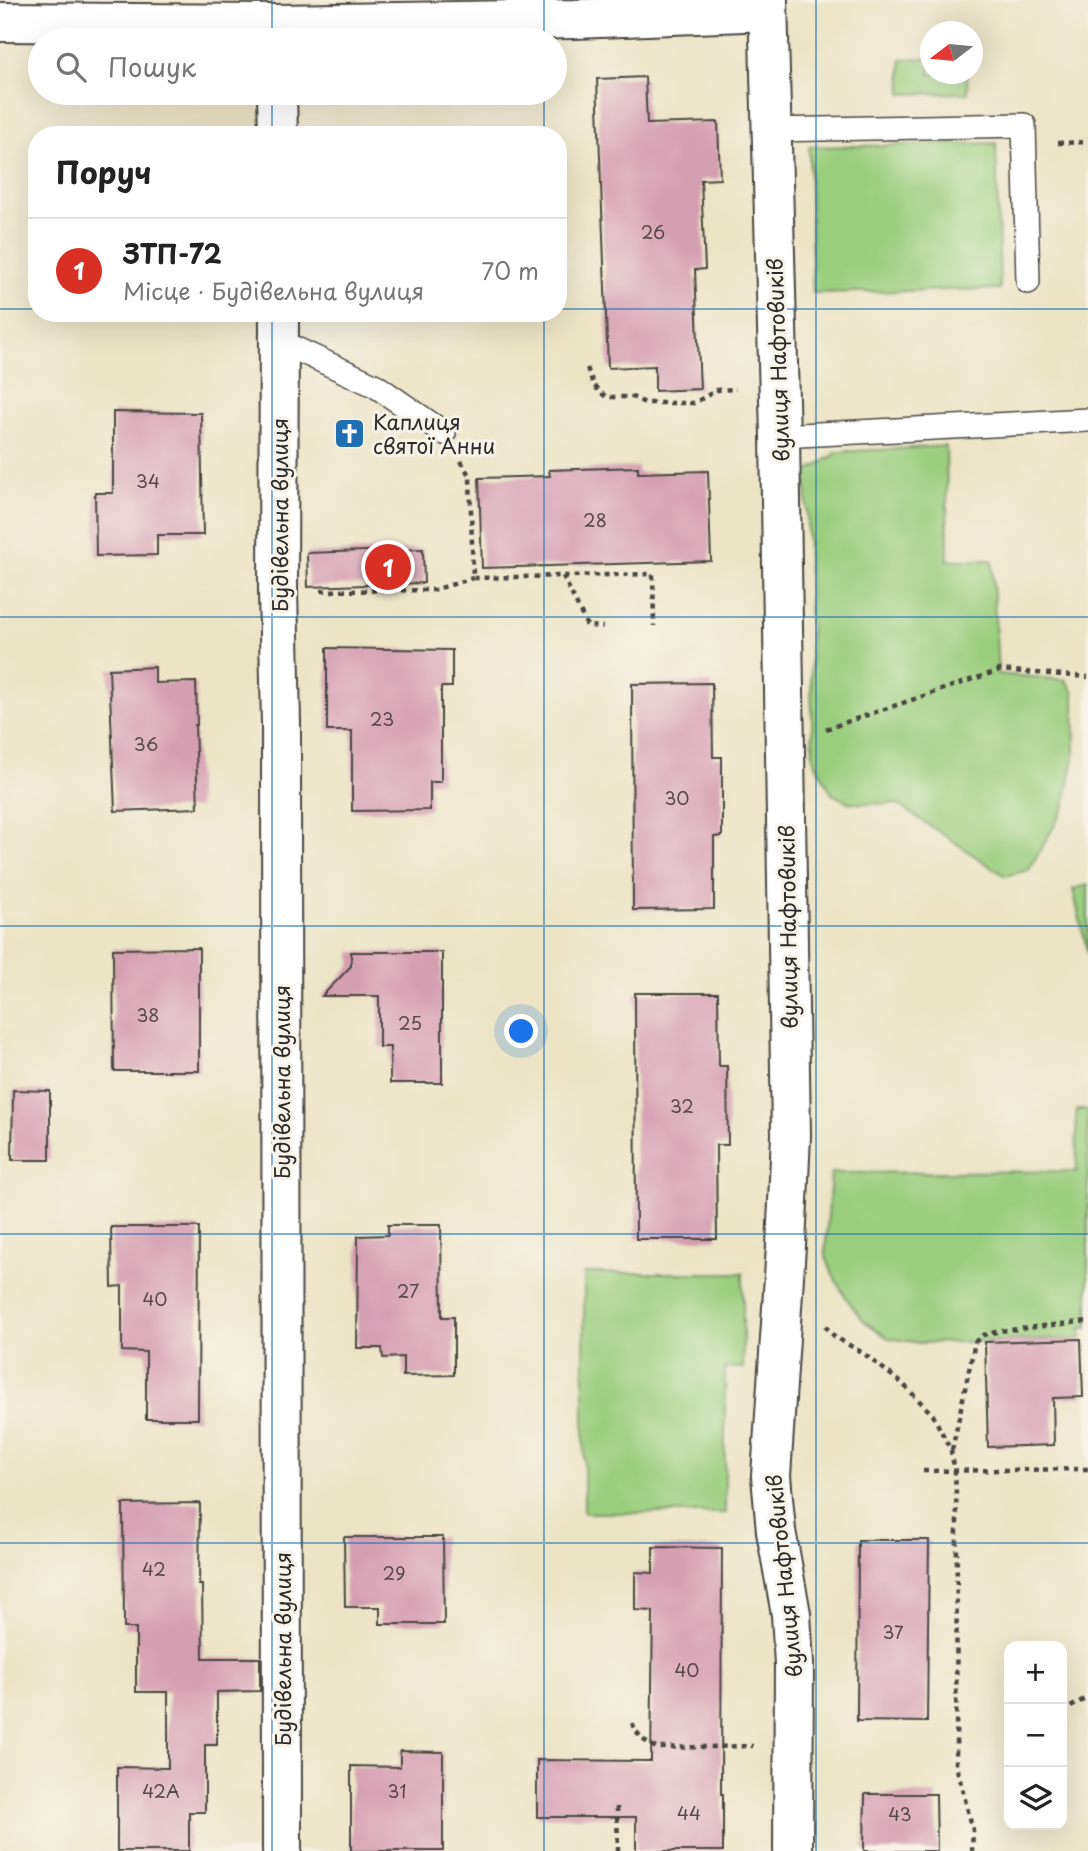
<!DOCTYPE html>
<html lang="uk">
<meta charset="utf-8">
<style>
:root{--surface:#fff;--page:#f2f2f2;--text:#222;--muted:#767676;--line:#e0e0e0;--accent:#d93025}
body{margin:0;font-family:"Playpen Sans",sans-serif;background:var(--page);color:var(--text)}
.controls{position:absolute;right:21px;bottom:21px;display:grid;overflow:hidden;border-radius:14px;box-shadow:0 7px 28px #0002}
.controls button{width:63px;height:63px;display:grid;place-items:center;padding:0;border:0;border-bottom:2px solid var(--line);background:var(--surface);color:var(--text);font:35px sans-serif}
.compass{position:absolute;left:920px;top:21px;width:63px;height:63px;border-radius:50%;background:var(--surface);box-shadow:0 7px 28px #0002;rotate:254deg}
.you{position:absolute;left:522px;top:1032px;width:24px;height:24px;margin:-18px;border:5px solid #fff;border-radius:50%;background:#1a73e8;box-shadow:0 0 0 10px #1a73e833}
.badge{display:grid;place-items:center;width:46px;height:46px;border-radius:50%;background:var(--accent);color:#fff;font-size:23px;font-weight:700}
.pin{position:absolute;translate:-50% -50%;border:4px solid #fff;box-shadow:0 2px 7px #0006}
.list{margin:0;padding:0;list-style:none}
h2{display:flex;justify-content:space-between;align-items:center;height:91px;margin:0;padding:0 28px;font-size:30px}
h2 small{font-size:23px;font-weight:400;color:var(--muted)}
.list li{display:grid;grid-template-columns:46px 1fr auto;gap:21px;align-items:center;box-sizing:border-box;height:105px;padding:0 28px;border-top:2px solid var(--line)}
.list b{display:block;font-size:26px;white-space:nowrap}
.list p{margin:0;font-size:23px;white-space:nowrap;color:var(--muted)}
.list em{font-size:23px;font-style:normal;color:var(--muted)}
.icon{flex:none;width:38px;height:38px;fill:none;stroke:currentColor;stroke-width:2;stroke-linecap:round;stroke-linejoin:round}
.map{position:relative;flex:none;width:1088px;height:1851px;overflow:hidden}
.search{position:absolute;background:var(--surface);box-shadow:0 7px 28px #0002;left:28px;top:28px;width:539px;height:77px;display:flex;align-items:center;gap:18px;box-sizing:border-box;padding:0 24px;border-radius:38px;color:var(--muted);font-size:26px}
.panel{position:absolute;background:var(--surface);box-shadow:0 7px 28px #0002;left:28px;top:126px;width:539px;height:196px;border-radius:28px}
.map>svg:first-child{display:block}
.green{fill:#9acd7d;stroke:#627c54;stroke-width:2}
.building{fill:#d59fb2}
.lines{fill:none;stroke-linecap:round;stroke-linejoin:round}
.lane-casing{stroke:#484742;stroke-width:26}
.street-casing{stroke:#484742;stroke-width:42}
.path{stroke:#484742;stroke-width:4.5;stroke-dasharray:5 5;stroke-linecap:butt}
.lane{stroke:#fff;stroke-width:23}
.street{stroke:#fff;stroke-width:38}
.grid{fill:none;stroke:#1f6fb2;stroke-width:2;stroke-opacity:0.55}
.labels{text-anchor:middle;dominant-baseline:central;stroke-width:6;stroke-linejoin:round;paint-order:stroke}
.number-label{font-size:18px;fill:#56484d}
.street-label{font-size:21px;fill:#2b2b2b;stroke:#f7f3e8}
.poi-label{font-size:21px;fill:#2b2b2b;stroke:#f7f3e8;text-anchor:start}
</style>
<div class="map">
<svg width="1088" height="1851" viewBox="0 0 1088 1851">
<rect width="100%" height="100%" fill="#f7f3e8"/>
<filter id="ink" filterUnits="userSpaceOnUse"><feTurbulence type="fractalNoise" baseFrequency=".0143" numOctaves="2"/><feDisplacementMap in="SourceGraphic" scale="14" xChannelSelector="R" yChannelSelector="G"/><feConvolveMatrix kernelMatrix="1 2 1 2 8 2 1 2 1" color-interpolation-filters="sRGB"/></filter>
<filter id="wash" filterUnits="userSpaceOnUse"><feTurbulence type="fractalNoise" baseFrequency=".00686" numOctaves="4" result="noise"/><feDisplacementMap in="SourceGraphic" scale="28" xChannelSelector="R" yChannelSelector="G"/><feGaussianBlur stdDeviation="1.57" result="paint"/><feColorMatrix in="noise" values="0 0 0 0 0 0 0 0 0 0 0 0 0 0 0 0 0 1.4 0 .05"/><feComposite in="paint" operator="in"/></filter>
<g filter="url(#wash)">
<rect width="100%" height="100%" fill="#ebe4c5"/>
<g class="green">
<polygon points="930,58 930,74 967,74 968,93 902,94 901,59"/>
<polygon points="996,143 1000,289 813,293 809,147"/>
<polygon points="946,446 948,560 992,560 998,674 1066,680 1074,693 1075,752 1064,809 1029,870 1005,876 897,804 850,803 832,794 813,758 806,473 838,452"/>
<polygon points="1088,885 1088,955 1073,889"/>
<polygon points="1076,1110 1088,1110 1088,1328 1081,1328 1081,1339 920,1343 888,1338 864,1321 848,1301 833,1275 825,1254 831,1173 1077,1171"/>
<polygon points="584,1273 743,1273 743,1368 725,1368 725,1513 584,1513"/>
</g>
<g id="blocks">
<g class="building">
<polygon points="645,77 647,124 718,122 720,179 701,180 705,269 695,270 700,389 655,391 655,366 608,368 597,79"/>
<polygon points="113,412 201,413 203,535 157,535 157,555 96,556 95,493 113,493"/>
<polygon points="638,467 638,473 708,471 711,561 482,568 479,478 550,476 549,470"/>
<polygon points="423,549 424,583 308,587 307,553"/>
<polygon points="327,648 452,650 452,687 441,687 441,782 430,782 430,810 352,811 352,731 327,731"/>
<polygon points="155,667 155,683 196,682 197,725 195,725 198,808 115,811 109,669"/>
<polygon points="712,683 713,757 722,757 722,836 714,837 714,909 633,910 632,684"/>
<polygon points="199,948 199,1071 114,1071 113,949"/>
<polygon points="351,952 442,952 442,1083 390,1083 390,1047 379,1047 379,996 322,996 351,966"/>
<polygon points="635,993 718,993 719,1066 727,1066 728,1145 716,1145 717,1239 636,1239"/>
<polygon points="13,1090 50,1091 50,1160 12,1160"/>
<polygon points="388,1225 441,1225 442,1317 454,1317 454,1375 403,1376 403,1357 383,1358 382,1348 357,1348 358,1236 388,1235"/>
<polygon points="111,1227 199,1227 198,1419 146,1419 146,1352 122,1351 122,1286 112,1287"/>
<polygon points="1081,1339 1083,1397 1053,1398 1054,1445 988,1447 985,1342"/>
<polygon points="200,1503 199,1585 202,1585 203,1658 260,1658 260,1691 217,1692 217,1745 205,1745 205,1812 189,1812 189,1851 117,1851 117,1767 168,1768 168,1692 136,1692 136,1628 124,1628 123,1504"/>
<polygon points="344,1537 443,1537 444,1624 380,1624 380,1607 345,1607"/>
<polygon points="858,1540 929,1540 927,1722 857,1721"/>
<polygon points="653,1547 722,1548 721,1794 723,1794 723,1851 636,1851 636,1817 537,1817 537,1760 651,1761 653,1611 635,1610 635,1572 653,1573"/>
<polygon points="400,1751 443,1752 443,1851 351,1851 351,1766 400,1767"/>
<polygon points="865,1794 936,1794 937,1851 864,1851"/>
</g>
</g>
</g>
<g filter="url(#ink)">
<use href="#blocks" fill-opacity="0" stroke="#484742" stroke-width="2"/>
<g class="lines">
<defs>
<g id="lane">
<polyline points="770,130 1024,125 1028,282"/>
<polyline points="279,341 376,386 444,433"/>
<polyline points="780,436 1088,420"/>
</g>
<g id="street">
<polyline points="768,0 780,436 791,1135 786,1246 771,1476 776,1531 791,1614 794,1664 793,1851"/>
<polyline points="0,22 277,24 575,19 768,11"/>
<polyline points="277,93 278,135"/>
<polyline points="279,313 278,591 281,723 282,1851"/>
</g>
</defs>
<use href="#lane" class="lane-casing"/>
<use href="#street" class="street-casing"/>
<g class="path">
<polyline points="1058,143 1088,142"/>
<polyline points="587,368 594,386 606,397 632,397 645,403 694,403 717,390 736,389"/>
<polyline points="461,461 470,477 473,578 653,574 654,626"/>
<polyline points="563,576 587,626 603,627"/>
<polyline points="321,591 434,590 473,578"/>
<polyline points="826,729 1000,670 1088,677"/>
<polyline points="825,1326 835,1337 863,1353 903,1384 933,1415 951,1451 955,1471 957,1520 956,1765 973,1830 972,1851"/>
<polyline points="952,1450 975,1342 983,1335 1000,1331 1088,1321"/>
<polyline points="923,1471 1088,1469"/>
<polyline points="1062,1712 1088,1697"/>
<path d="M 632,1723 C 638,1736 644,1742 657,1748 L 753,1746"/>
<polyline points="617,1807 618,1851"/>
</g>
<use href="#lane" class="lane"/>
<use href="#street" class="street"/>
</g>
</g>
<path class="grid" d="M 272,0 L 272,40M 544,0 L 544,40M 816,0 L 816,1851M 272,93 L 272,135M 544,93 L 544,135M 0,309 L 37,309M 558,309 L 1088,309M 272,313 L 272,1851M 544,313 L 544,1851M 0,617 L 1088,617M 0,926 L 1088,926M 0,1234 L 1088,1234M 0,1543 L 1088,1543"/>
<defs>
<symbol id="church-square" viewBox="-11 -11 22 22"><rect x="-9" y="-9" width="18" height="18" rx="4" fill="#1f6fb2" stroke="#f7f3e8"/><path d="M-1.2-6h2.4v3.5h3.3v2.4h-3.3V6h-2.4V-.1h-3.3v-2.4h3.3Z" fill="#fff"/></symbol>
</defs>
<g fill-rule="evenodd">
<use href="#church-square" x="332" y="416" width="35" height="35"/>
</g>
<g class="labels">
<g class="number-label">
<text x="653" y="231">26</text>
<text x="148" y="480">34</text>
<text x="595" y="519">28</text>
<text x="382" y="718">23</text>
<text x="146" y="743">36</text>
<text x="677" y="797">30</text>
<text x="148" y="1014">38</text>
<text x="410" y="1022">25</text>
<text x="682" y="1105">32</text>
<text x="408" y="1290">27</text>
<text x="155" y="1298">40</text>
<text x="154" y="1568">42</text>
<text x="394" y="1572">29</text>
<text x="893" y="1631">37</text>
<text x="687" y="1669">40</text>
<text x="161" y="1790">42А</text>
<text x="397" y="1790">31</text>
<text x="689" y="1812">44</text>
<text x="900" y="1813">43</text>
</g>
<g class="street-label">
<text transform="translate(777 360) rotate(-92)">вулиця Нафтовиків</text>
<text transform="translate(279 515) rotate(-90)">Будівельна вулиця</text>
<text transform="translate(787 927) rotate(-91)">вулиця Нафтовиків</text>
<text transform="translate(281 1082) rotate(-90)">Будівельна вулиця</text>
<text transform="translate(783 1576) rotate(-96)">вулиця Нафтовиків</text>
<text transform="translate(282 1649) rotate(-90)">Будівельна вулиця</text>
</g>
<g class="poi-label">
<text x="373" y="421">Каплиця<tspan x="373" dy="24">святої Анни</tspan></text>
</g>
</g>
</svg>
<div class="controls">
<button>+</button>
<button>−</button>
<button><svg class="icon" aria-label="layers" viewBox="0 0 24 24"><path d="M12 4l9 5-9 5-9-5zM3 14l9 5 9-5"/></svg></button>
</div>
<svg class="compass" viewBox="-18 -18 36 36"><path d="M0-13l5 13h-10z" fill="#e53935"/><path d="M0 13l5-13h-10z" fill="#767676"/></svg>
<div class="you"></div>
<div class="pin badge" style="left:388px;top:567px">1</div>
<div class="search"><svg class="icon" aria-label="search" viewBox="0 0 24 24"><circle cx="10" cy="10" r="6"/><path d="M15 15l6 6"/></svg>Пошук</div>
<section class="panel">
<h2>Поруч<small></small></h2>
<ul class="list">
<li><span class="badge">1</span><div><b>ЗТП-72</b><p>Місце · Будівельна вулиця</p></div><em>70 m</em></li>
</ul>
</section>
</div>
